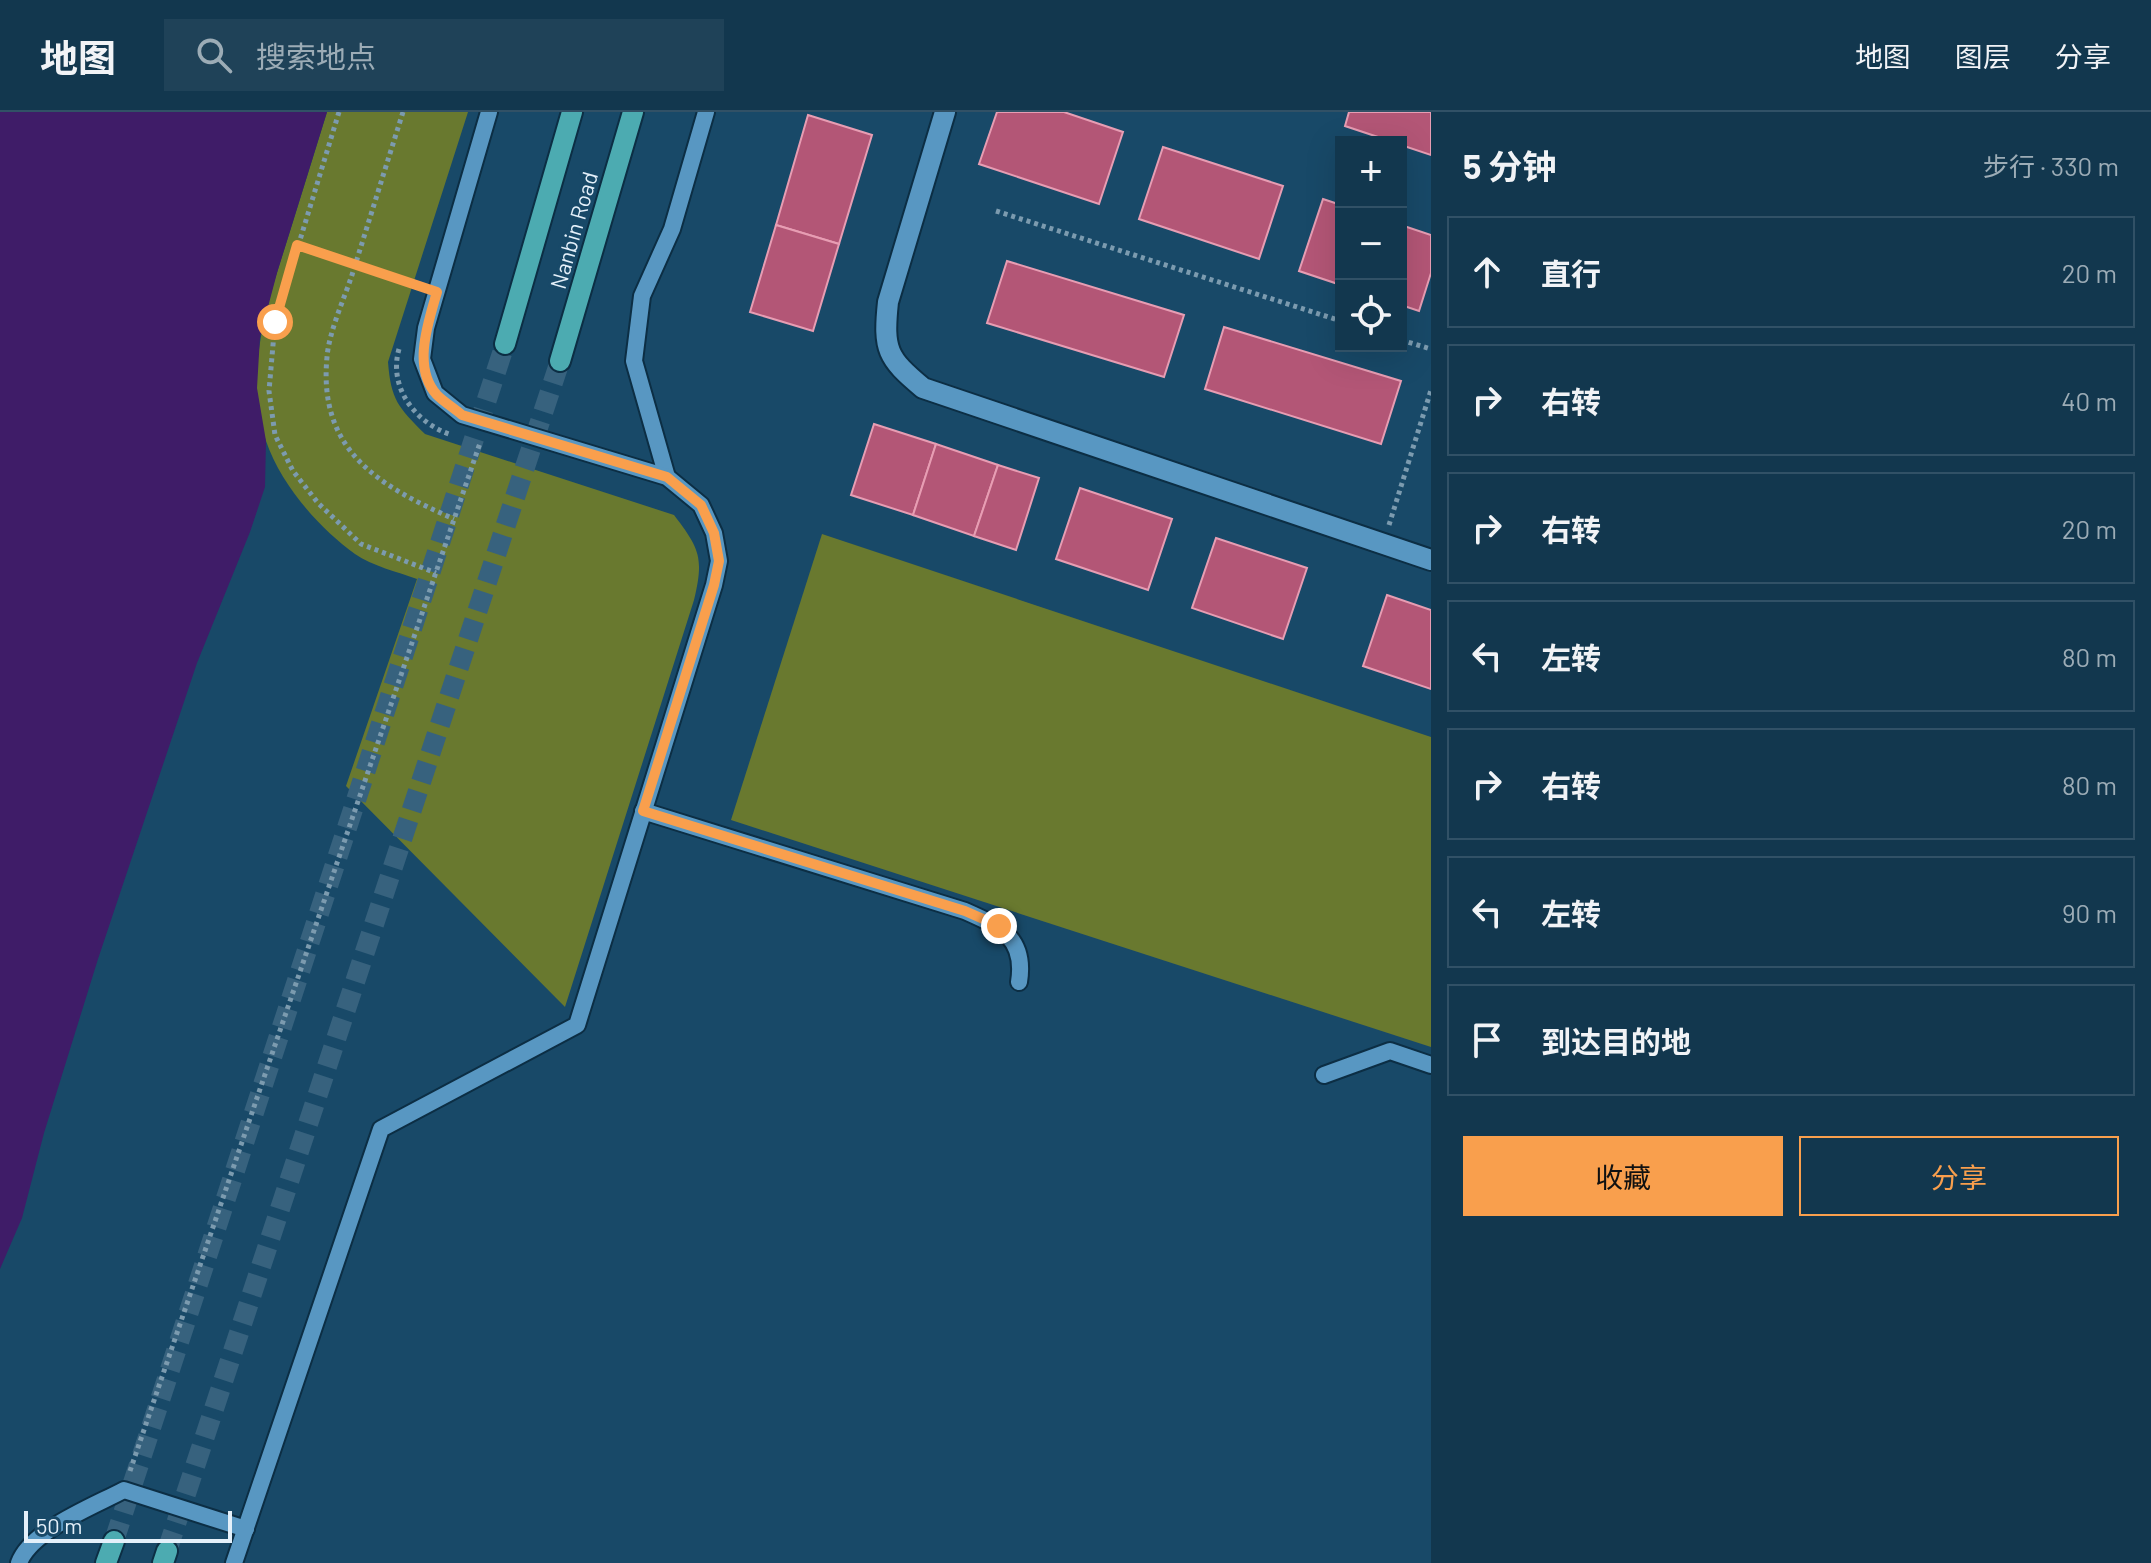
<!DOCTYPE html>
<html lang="zh">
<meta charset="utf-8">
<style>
:root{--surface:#12374e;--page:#1f4258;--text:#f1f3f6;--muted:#9cacb6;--line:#315166;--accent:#f99f4d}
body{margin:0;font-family:Barlow,"Noto Sans SC",sans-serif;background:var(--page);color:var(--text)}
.controls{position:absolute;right:24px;top:24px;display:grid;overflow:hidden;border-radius:0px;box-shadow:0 8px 32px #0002}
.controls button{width:72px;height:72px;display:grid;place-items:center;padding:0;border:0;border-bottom:2px solid var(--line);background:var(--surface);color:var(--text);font:40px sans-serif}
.scale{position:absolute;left:24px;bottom:20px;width:208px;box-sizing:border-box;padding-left:8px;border:4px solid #e4f0fa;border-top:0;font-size:22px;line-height:28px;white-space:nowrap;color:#e4f0fa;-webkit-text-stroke:6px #184968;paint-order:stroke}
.stop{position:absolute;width:24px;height:24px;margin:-18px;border:6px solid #f99f4d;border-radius:50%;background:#fff}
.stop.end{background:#f99f4d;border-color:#fff;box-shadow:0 2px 8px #0008}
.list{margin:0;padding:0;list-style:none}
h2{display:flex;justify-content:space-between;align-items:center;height:104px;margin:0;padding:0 32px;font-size:34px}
h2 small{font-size:26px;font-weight:400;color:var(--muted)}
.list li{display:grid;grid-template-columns:52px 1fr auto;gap:24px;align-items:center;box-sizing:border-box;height:112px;margin:0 16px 16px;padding:0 16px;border:2px solid var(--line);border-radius:0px}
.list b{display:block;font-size:30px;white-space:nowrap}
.list em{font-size:26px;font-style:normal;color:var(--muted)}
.actions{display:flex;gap:16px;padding:24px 32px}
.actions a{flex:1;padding:18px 0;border:2px solid var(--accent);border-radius:0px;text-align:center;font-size:28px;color:var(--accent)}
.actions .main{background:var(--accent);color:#111}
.icon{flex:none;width:44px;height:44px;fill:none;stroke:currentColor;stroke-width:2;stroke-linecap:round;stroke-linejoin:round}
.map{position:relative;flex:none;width:1431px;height:1451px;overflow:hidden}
header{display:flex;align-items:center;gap:48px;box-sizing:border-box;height:112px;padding:0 40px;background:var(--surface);border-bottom:2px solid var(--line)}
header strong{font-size:38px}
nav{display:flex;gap:44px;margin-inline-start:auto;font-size:28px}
.search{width:560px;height:72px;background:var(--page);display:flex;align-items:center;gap:20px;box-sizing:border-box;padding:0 28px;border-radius:0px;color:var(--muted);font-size:30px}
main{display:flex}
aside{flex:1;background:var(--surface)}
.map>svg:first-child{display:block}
.green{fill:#69792f}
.water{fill:#3f1c68}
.building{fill:#b35676;stroke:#e79db3;stroke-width:2}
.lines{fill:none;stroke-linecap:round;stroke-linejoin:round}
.primary-tunnel{stroke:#37627e;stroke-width:20;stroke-dasharray:20 10;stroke-linecap:butt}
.service-casing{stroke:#0c2e44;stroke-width:20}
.minor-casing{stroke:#0c2e44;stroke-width:24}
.primary-casing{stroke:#0c2e44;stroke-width:24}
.path{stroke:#7c9baf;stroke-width:5;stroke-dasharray:4 4;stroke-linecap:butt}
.service{stroke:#5897c2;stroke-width:16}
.minor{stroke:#5897c2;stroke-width:20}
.primary{stroke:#4cabb1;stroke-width:20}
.route{stroke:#f99f4d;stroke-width:10}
.labels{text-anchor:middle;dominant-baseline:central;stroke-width:6;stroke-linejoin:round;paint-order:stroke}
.street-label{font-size:22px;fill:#e4f0fa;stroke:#184968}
</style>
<header>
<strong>地图</strong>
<div class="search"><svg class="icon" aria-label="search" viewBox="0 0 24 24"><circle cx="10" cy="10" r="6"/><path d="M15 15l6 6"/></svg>搜索地点</div>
<nav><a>地图</a><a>图层</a><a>分享</a></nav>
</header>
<main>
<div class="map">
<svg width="1431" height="1451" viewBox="0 0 1431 1451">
<rect width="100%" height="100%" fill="#184968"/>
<g class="green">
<path d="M 327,0 L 468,0 L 388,250 C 391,288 398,295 425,322 L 674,403 C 700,437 704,446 694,488 L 565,895 L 346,674 L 417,467 C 398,460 372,454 355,442 C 319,416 281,373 266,329 C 242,259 270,183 291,116 C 303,77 315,39 327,0 Z"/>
<polygon points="822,422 1431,625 1431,935 731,708"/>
</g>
<polygon class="water" points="0,0 327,0 277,161 260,225 257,276 266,329 265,375 250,420 197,551 98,847 44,1021 22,1106 0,1157"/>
<g class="building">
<polygon points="997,0 1064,0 1123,20 1099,92 979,52"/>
<polygon points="1349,0 1431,0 1431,43 1401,33 1401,30 1393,30 1345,14"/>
<polygon points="808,3 872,23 839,132 776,113"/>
<polygon points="1163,35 1283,74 1259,147 1139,107"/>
<polygon points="1323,87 1341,93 1341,173 1299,159"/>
<polygon points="776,113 839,132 813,219 750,200"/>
<polygon points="1401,113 1431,123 1431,161 1419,199 1401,193"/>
<polygon points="1007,149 1184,203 1164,265 987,211"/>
<polygon points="1224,215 1401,269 1381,332 1205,277"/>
<polygon points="874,312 936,332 913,403 851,383"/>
<polygon points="936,332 998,353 974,424 913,403"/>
<polygon points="998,353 1039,366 1016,438 974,424"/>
<polygon points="1080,376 1172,407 1148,478 1056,447"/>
<polygon points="1216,426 1307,456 1283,527 1192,496"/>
<polygon points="1387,483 1431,498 1431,577 1363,554"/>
</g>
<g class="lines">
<g class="primary-tunnel">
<polyline points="114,1429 505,232"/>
<polyline points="167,1439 560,249"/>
</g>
<defs>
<g id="service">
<polyline points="667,365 634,249 642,184 672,117 706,0"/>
<path d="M 643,699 L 965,799 C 1001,815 1026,826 1019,870"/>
<polyline points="1324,963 1390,939 1431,953"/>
<path d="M 19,1451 C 31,1418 94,1394 124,1378 L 246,1417"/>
<polyline points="234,1451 381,1017 577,913 714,473 719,449 714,421 701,393 667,365 462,303 435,281 422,247 426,216 489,0"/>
</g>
<path id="minor" d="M 945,0 L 888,190 C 883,238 887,246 923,276 L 1431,448"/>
<g id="primary">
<polyline points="505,232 572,0"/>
<polyline points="560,249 633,0"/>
<polyline points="106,1451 114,1429"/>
<polyline points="163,1451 167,1439"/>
</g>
</defs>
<use href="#service" class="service-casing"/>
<use href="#minor" class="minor-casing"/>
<use href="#primary" class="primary-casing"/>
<g class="path">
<polyline points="339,0 275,210 269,279 275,323 293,359 318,391 361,432 436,461"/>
<path d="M 403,0 C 386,54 369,109 352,163 C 344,187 329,220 327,245 C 318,339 379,374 454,407"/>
<polyline points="996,99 1341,209"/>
<polyline points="297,133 418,174"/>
<polyline points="1401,228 1431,237"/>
<path d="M 399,237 C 388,275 415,310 449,322"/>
<polyline points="1389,413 1431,278"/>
<polyline points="130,1359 480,331"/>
</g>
<use href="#service" class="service"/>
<use href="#minor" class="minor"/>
<use href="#primary" class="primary"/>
</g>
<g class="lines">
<path class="route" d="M 275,210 L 297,133 L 437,180 C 428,211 412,256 437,283 C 444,290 454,296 462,303 L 667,365 L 701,393 L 714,421 L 719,449 L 714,473 L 643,699 L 965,799 L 999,814"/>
</g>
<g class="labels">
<g class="street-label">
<text transform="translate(573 118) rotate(-74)">Nanbin Road</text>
</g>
</g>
</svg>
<div class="controls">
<button>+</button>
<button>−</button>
<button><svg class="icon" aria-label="locate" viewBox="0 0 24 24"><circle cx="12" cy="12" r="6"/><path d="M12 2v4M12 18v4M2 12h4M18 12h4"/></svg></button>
</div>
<div class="scale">50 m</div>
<div class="stop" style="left:275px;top:210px"></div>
<div class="stop end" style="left:999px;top:814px"></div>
</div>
<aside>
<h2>5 分钟<small>步行 · 330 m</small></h2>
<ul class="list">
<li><svg class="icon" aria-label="ahead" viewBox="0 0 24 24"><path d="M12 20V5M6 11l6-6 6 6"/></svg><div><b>直行</b></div><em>20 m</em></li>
<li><svg class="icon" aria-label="right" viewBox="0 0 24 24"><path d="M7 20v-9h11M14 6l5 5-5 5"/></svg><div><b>右转</b></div><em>40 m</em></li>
<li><svg class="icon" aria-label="right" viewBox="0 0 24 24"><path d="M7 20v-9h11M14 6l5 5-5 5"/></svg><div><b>右转</b></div><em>20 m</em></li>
<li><svg class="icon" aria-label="left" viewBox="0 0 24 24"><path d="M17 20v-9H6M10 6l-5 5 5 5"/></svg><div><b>左转</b></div><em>80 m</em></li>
<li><svg class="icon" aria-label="right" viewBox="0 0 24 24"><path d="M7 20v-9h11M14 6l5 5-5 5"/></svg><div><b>右转</b></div><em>80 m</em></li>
<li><svg class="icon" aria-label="left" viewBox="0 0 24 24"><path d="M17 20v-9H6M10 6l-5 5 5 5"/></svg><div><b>左转</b></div><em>90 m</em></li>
<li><svg class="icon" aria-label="arrive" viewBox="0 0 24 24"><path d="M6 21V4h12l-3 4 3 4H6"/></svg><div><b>到达目的地</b></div></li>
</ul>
<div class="actions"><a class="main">收藏</a><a>分享</a></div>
</aside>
</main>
